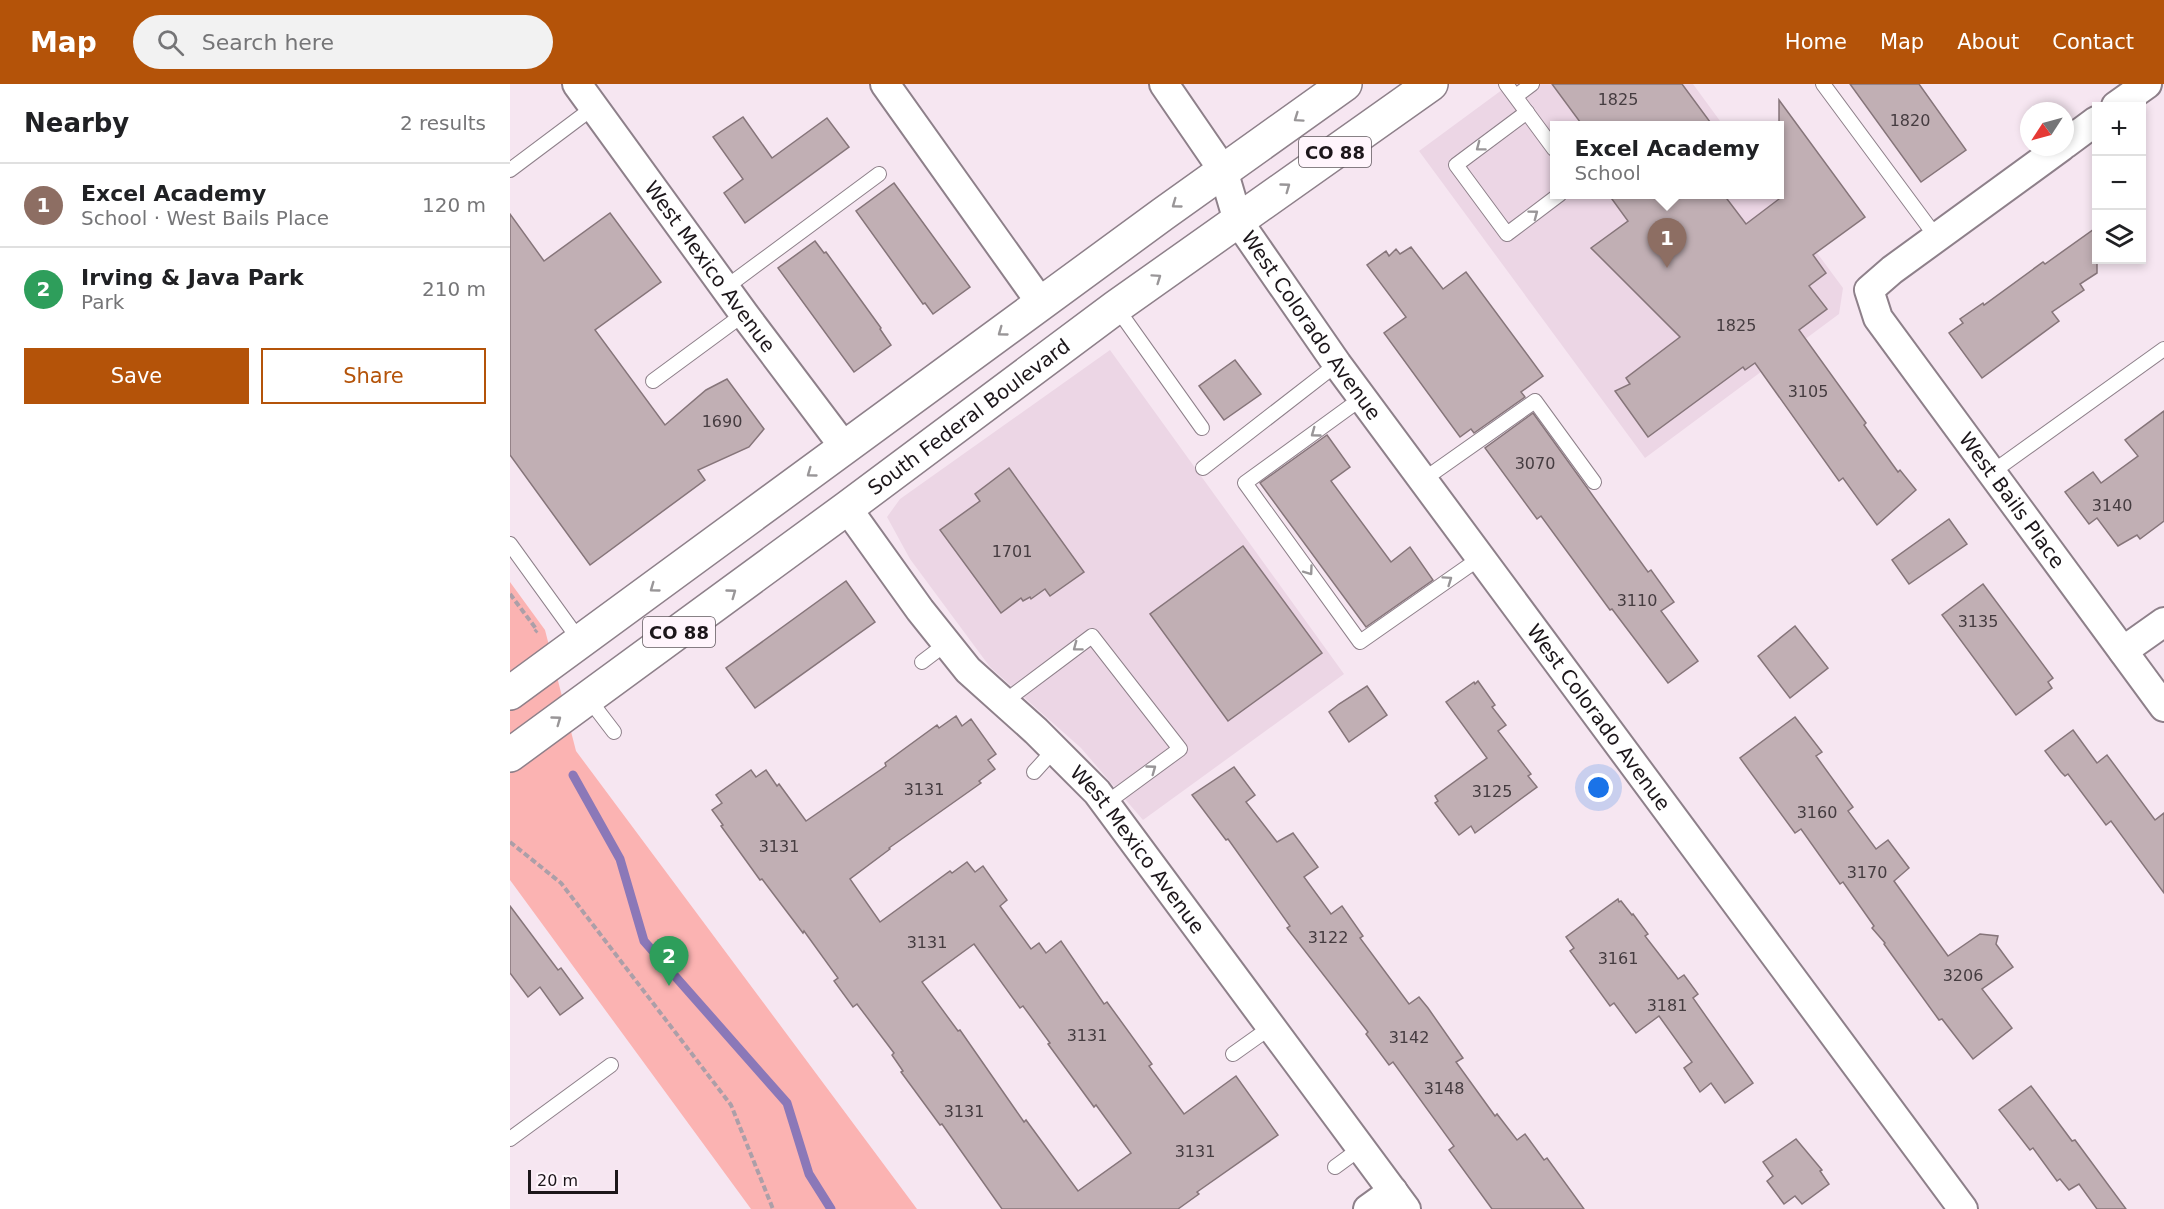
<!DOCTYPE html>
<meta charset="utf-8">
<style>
:root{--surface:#fff;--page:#f2f2f2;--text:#202124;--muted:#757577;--line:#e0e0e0;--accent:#b45309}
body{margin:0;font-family:"DejaVu Sans",sans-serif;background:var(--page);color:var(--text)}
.controls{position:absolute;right:18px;top:18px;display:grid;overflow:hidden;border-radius:0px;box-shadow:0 3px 9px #0003}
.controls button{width:54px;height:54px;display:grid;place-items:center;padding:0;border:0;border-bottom:2px solid var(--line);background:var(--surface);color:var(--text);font:30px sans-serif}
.compass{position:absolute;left:1510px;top:18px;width:54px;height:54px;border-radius:50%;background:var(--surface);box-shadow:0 3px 9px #0003;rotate:234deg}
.scale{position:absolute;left:18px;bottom:15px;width:90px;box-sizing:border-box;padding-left:6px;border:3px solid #1c161a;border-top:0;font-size:16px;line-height:21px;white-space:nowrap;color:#1c161a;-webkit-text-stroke:4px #fff5fc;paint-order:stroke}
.you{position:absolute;left:1089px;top:704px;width:21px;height:21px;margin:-15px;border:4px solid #fff;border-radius:50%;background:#1a73e8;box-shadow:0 0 0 9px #1a73e833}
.badge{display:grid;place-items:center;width:39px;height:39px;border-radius:50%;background:var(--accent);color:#fff;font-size:20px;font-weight:700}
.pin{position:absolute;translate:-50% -50px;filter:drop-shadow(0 2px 3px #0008)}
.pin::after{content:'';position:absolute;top:32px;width:21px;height:18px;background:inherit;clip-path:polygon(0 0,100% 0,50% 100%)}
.popup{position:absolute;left:1040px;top:37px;width:234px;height:78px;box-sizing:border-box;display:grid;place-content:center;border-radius:0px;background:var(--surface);filter:drop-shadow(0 2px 4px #0005);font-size:20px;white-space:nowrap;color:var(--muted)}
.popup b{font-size:22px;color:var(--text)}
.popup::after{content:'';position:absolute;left:50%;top:100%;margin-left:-12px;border:12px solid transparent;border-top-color:var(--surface)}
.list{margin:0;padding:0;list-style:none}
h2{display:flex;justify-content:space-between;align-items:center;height:78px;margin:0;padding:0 24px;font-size:26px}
h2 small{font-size:20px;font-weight:400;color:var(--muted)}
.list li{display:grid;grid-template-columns:39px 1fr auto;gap:18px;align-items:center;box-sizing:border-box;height:84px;padding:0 24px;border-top:2px solid var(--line)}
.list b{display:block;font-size:22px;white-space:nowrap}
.list p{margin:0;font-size:20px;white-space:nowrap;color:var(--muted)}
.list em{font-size:20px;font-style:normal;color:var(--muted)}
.actions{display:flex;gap:12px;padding:18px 24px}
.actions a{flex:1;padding:14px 0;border:2px solid var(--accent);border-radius:0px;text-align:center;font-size:21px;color:var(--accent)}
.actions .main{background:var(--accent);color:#fff}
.icon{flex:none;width:33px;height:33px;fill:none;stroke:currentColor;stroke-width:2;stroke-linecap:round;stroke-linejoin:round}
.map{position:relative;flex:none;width:1654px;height:1125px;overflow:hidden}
header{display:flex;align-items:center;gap:36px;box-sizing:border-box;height:84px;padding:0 30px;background:var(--accent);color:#fff}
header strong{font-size:28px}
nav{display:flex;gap:33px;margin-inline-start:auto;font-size:21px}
.search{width:420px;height:54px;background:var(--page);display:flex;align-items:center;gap:15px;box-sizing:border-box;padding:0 21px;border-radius:33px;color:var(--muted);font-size:22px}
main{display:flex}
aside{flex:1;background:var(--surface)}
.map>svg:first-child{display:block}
.built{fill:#ecd6e5}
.green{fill:#fbb3b2}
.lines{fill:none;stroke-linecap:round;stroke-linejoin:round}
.stream{stroke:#8b78b8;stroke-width:9}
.building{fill:#c1afb4;stroke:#86757a;stroke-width:1.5;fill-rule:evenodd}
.lane-casing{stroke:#8e808a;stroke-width:16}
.street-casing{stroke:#8e808a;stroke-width:32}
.primary-casing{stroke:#8e808a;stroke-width:36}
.path{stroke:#ac9fa8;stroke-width:4;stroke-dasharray:6 3;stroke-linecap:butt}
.lane{stroke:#fff;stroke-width:14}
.street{stroke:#fff;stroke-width:28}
.primary{stroke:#fff;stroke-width:33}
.oneway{stroke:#999698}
.labels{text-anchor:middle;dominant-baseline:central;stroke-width:5;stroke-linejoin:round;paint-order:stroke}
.number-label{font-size:16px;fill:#453c40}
.shield{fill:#fff5fc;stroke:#60595e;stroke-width:1.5}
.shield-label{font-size:18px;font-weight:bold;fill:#1c161a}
.street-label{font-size:20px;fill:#1c161a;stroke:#fff5fc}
</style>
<header>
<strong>Map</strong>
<div class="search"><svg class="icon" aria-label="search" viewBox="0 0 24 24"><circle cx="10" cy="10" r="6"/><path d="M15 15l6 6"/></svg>Search here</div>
<nav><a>Home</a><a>Map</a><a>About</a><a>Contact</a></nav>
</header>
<main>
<aside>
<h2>Nearby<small>2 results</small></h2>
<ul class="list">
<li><span class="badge" style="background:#8d6e63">1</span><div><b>Excel Academy</b><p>School · West Bails Place</p></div><em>120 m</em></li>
<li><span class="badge" style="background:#2e9e5b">2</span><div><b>Irving &amp; Java Park</b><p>Park</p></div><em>210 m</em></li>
</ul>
<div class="actions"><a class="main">Save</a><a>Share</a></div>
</aside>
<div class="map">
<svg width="1654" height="1125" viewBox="0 0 1654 1125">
<rect width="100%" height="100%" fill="#f6e6f1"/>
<g class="built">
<polygon points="1000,0 1183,0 1213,41 1044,42 1044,110 1264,111 1333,204 1329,230 1135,374 909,67"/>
<polygon points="600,266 834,590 633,736 571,664 480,583 400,475 377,433 390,415"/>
</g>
<polygon class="green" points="0,498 35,546 66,667 407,1125 241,1125 0,796"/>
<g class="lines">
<polyline class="stream" points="63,691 110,775 134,857 277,1019 299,1090 321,1125"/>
</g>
<g class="building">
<polygon points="1042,0 1172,0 1203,42 1073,42"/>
<polygon points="1340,0 1409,0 1456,66 1411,98"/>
<polygon points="1269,16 1355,133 1303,171 1316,189 1299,202 1317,225 1289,246 1356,339 1354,341 1388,388 1390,386 1406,406 1367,441 1333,394 1329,397 1245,279 1235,286 1233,283 1138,353 1105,307 1120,300 1116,294 1170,253 1081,164 1118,137 1099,111 1214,111 1236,140 1269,115"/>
<polygon points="233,33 262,74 317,34 339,63 235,139 214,109 233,95 203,53"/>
<polygon points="384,99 460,203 423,230 415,219 413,220 346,127"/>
<polygon points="100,129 151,198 85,246 155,341 196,306 217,295 254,345 239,363 188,386 195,396 80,481 0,371 0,130 34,177"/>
<polygon points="1587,143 1587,189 1570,200 1574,206 1542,228 1549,237 1472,294 1439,249 1453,239 1450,235 1473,219 1474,221 1533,178 1535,180"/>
<polygon points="305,157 314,169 316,168 371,244 370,245 381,261 344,288 268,184"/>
<polygon points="901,163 933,205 956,188 1033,292 1011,308 1015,313 964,349 961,345 950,353 874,249 896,233 857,181 876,167 879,172 886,165 890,170"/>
<polygon points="725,276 751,310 714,336 689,302"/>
<polygon points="1654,327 1654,437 1630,455 1627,451 1608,462 1587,434 1579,440 1555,408 1583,388 1591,399 1628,372 1615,356"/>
<polygon points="1023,329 1138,488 1141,486 1164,518 1151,527 1188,577 1158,599 1102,525 1100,526 1031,432 1027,435 975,364"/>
<polygon points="817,351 840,383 821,397 881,478 900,463 923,496 856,543 750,399"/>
<polygon points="499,384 574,488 540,512 535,505 521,515 520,513 513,517 511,514 491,529 430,446 470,417 465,410"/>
<polygon points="1439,435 1457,460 1399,500 1382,476"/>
<polygon points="733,462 812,569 718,637 640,530"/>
<polygon points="336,497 365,538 245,624 216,584"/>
<polygon points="1473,500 1543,594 1538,598 1542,604 1506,631 1432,531"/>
<polygon points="1285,542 1318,584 1280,614 1248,572"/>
<polygon points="968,597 985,621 982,623 996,641 988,647 1021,690 1018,692 1027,703 965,749 961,742 949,751 925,719 928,717 925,712 977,674 936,618 964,598 965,600"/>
<polygon points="857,602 877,631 839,658 819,628 829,620"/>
<path d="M 446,632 L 452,642 L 461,635 L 486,670 L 478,676 L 485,685 L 469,697 L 471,699 L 379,764 L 380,765 L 340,795 L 370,838 L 440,787 L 442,789 L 457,778 L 465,788 L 473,782 L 497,816 L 490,822 L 521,865 L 529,859 L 536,869 L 551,857 L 594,920 L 597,918 L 642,980 L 639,982 L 674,1030 L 726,992 L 768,1051 L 687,1108 L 689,1110 L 668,1125 L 492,1125 L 432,1040 L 430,1041 L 391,988 L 393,987 L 382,971 L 384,969 L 347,920 L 343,923 L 324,897 L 328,894 L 294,847 L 293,849 L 252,795 L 250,796 L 211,742 L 213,741 L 202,726 L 212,719 L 206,711 L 241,686 L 246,693 L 256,686 L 267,702 L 269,700 L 296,737 L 376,682 L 375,679 L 427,641 L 429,644 ZM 464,860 L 510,924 L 513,922 L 540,959 L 538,960 L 584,1023 L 586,1021 L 621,1069 L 568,1107 L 516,1036 L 514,1038 L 450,946 L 448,947 L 412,898 Z"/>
<polygon points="1285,633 1312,668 1306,672 1343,723 1338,727 1366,765 1378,756 1399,784 1384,797 1438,872 1470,850 1488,852 1486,860 1503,883 1472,905 1502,944 1463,975 1432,935 1429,936 1374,860 1375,859 1362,844 1364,842 1333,798 1330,800 1291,745 1285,749 1230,674"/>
<polygon points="1563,646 1587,679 1597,671 1645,736 1654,729 1654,809 1601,737 1596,741 1558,690 1555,692 1551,688 1535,667"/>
<polygon points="724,683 745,711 736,718 767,758 783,749 808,783 794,793 821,830 832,822 853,852 850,854 899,920 909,913 918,924 953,974 946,978 985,1032 987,1030 1007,1056 1015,1050 1034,1076 1037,1074 1074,1125 982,1125 939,1066 944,1062 883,978 879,981 856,950 858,948 777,844 780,842 718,755 716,756 682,711"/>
<polygon points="1108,815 1109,818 1111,817 1122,831 1123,830 1138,850 1135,852 1166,892 1168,895 1174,891 1188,910 1183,914 1243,999 1215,1019 1201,999 1190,1008 1174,984 1182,978 1149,932 1126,949 1104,919 1100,922 1060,867 1064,864 1056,853"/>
<polygon points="0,822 48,886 51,884 73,914 50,931 30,903 18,913 0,889"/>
<polygon points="1521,1002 1562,1057 1565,1056 1616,1125 1587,1125 1569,1100 1559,1106 1550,1095 1547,1097 1523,1064 1520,1066 1489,1026"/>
<polygon points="1286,1055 1312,1086 1310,1087 1319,1100 1292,1120 1285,1112 1274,1120 1257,1097 1263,1092 1253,1078"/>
</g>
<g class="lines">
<defs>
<g id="lane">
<polyline points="996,0 1044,65"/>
<polyline points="1313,0 1427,154"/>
<polyline points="1006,12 1022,0"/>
<polyline points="1017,28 946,81 997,150 1050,110"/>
<polyline points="0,86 84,23"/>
<polyline points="215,204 369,90"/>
<polyline points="606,223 692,344"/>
<polyline points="143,297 234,230"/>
<polyline points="852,314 735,399 850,558 970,474"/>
<polyline points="693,384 827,280"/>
<polyline points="1481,389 1654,265"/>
<polyline points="913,396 1025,317 1084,398"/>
<polyline points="0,460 70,557"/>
<polyline points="412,578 437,559"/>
<polyline points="78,614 104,648"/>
<polyline points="494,618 582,552 670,665 595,720"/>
<polyline points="524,688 544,666"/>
<polyline points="723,970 761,943"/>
<polyline points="0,1055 101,981"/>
<polyline points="825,1083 851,1064"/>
</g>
<g id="street">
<path id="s1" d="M 67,0 L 234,230 L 335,364"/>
<polyline points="375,0 531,219"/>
<path id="s2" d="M 654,0 L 713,86 L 728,137 L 827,280 L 1453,1125"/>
<polyline points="1606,22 1637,0"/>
<polyline points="1555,60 1586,37"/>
<path id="s3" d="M 1551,63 L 1382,186 L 1359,206 L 1368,234 L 1654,623"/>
<path id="s4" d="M 337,424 L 410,526 L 458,586 L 526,647 L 587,708 L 896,1125"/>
<polyline points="1613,567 1654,538"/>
<polyline points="858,1125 883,1107"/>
</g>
<g id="primary">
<polyline points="0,609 653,130 835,0"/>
<path id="s5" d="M 0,671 L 337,424 L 606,223 L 921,0"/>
</g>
</defs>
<use href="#lane" class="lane-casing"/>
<use href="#street" class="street-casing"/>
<use href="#primary" class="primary-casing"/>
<g class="path">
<polyline points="0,510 27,546 25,548"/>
<polyline points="0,758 51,799 221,1021 263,1125"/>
</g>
<use href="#lane" class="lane"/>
<use href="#street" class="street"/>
<use href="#primary" class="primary"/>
</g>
<defs><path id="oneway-chevron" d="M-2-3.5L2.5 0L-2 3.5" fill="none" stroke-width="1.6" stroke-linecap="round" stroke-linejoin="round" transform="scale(1.5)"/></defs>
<g class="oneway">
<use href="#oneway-chevron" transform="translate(788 34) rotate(145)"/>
<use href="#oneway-chevron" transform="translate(970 63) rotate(143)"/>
<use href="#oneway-chevron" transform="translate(776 103) rotate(-36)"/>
<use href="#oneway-chevron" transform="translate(666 120) rotate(144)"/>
<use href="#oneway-chevron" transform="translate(1024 130) rotate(-37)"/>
<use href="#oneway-chevron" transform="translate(647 194) rotate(-35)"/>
<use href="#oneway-chevron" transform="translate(492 248) rotate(144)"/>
<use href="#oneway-chevron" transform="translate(805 349) rotate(144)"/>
<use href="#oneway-chevron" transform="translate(301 389) rotate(144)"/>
<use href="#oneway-chevron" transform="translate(799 487) rotate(54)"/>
<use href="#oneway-chevron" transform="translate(938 496) rotate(-35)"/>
<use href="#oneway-chevron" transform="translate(144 504) rotate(144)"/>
<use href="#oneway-chevron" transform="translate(222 509) rotate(-36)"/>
<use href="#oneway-chevron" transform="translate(567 563) rotate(143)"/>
<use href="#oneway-chevron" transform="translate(47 636) rotate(-36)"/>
<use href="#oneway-chevron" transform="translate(642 685) rotate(-36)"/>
</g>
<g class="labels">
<g class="number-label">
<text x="1108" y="15">1825</text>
<text x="1400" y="36">1820</text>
<text x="1226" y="241">1825</text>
<text x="1298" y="307">3105</text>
<text x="212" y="337">1690</text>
<text x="1025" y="379">3070</text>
<text x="1602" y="421">3140</text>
<text x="502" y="467">1701</text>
<text x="1127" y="516">3110</text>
<text x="1468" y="537">3135</text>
<text x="414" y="705">3131</text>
<text x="982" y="707">3125</text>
<text x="1307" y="728">3160</text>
<text x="269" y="762">3131</text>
<text x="1357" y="788">3170</text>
<text x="818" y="853">3122</text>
<text x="417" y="858">3131</text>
<text x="1108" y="874">3161</text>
<text x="1453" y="891">3206</text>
<text x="1157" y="921">3181</text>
<text x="577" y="951">3131</text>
<text x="899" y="953">3142</text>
<text x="934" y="1004">3148</text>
<text x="454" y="1027">3131</text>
<text x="685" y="1067">3131</text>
</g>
<g class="shield">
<rect x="789" y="53" width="72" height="30" rx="4.5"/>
<rect x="133" y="533" width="72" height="30" rx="4.5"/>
</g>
<g class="shield-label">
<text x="825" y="68">CO 88</text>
<text x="169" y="548">CO 88</text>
</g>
<g class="street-label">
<text stroke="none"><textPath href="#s1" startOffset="226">West Mexico Avenue</textPath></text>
<text stroke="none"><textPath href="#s2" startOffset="285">West Colorado Avenue</textPath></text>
<text stroke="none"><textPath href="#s5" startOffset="570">South Federal Boulevard</textPath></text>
<text stroke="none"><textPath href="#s3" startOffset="495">West Bails Place</textPath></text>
<text stroke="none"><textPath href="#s2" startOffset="771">West Colorado Avenue</textPath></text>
<text stroke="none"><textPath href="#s4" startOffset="450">West Mexico Avenue</textPath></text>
</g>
</g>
</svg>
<div class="controls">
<button>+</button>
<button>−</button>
<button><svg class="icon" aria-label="layers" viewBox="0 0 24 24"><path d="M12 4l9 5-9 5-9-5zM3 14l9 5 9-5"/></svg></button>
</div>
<svg class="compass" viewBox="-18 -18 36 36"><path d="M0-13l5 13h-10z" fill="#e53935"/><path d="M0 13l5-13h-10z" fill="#757577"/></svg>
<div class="scale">20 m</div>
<div class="you"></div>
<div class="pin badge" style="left:1157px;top:184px;background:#8d6e63">1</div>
<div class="popup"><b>Excel Academy</b>School</div>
<div class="pin badge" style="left:159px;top:902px;background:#2e9e5b">2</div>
</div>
</main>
